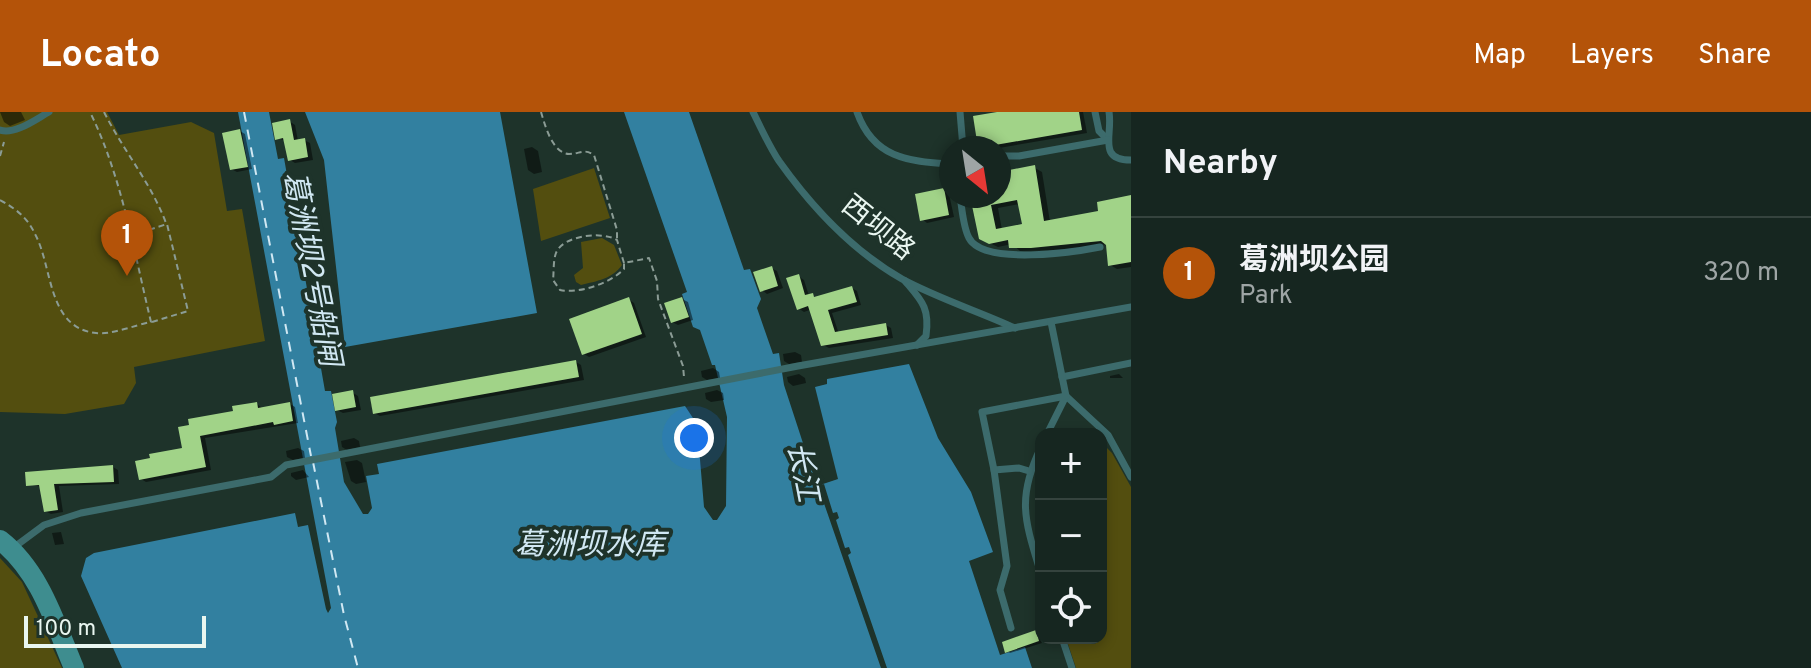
<!DOCTYPE html>
<meta charset="utf-8">
<style>
:root{--surface:#162620;--page:#23322d;--text:#f1f3f6;--muted:#9ea5a5;--line:#35433e;--accent:#b45309}
body{margin:0;font-family:Overpass,"Noto Sans SC",sans-serif;background:var(--page);color:var(--text)}
.controls{position:absolute;right:24px;bottom:24px;display:grid;overflow:hidden;border-radius:16px;box-shadow:0 4px 12px #0003}
.controls button{width:72px;height:72px;display:grid;place-items:center;padding:0;border:0;border-bottom:2px solid var(--line);background:var(--surface);color:var(--text);font:40px sans-serif}
.compass{position:absolute;left:939px;top:24px;width:72px;height:72px;border-radius:50%;background:var(--surface);box-shadow:0 4px 12px #0003;rotate:150deg}
.scale{position:absolute;left:24px;bottom:20px;width:182px;box-sizing:border-box;padding-left:8px;border:4px solid #e9f6f0;border-top:0;font-size:22px;line-height:28px;white-space:nowrap;color:#e9f6f0;-webkit-text-stroke:6px #1e332a;paint-order:stroke}
.you{position:absolute;left:694px;top:326px;width:28px;height:28px;margin:-20px;border:6px solid #fff;border-radius:50%;background:#1a73e8;box-shadow:0 0 0 12px #1a73e833}
.badge{display:grid;place-items:center;width:52px;height:52px;border-radius:50%;background:var(--accent);color:#fff;font-size:26px;font-weight:700}
.pin{position:absolute;translate:-50% -66px;filter:drop-shadow(0 2px 4px #0008)}
.pin::after{content:'';position:absolute;top:42px;width:28px;height:24px;background:inherit;clip-path:polygon(0 0,100% 0,50% 100%)}
.list{margin:0;padding:0;list-style:none}
h2{display:flex;justify-content:space-between;align-items:center;height:104px;margin:0;padding:0 32px;font-size:34px}
h2 small{font-size:26px;font-weight:400;color:var(--muted)}
.list li{display:grid;grid-template-columns:52px 1fr auto;gap:24px;align-items:center;box-sizing:border-box;height:112px;padding:0 32px;border-top:2px solid var(--line)}
.list b{display:block;font-size:30px;white-space:nowrap}
.list p{margin:0;font-size:26px;white-space:nowrap;color:var(--muted)}
.list em{font-size:26px;font-style:normal;color:var(--muted)}
.icon{flex:none;width:44px;height:44px;fill:none;stroke:currentColor;stroke-width:2;stroke-linecap:round;stroke-linejoin:round}
.map{position:relative;flex:none;width:1131px;height:556px;overflow:hidden}
header{display:flex;align-items:center;gap:48px;box-sizing:border-box;height:112px;padding:0 40px;background:var(--accent);color:#fff}
header strong{font-size:38px}
nav{display:flex;gap:44px;margin-inline-start:auto;font-size:28px}
main{display:flex}
aside{flex:1;background:var(--surface)}
.map>svg:first-child{display:block}
.green{fill:#534e0f}
.water{fill:#3280a0}
.pier{fill:#1e332a}
.shadow{fill:#0007;fill-rule:evenodd}
.lines{fill:none;stroke-linecap:round;stroke-linejoin:round}
.ferry{stroke:#d1e8f3;stroke-width:2;stroke-dasharray:10 8;stroke-linecap:butt}
.building{fill:#a1d388;fill-rule:evenodd}
.path{stroke:#8b9c95;stroke-width:2;stroke-dasharray:6 4;stroke-linecap:butt}
.lane{stroke:#3c6b6c;stroke-width:7}
.secondary{stroke:#3e8d8f;stroke-width:20}
.labels{text-anchor:middle;dominant-baseline:central;stroke-width:8;stroke-linejoin:round;paint-order:stroke}
.street-label{font-size:28px;fill:#e9f6f0;stroke:#1e332a}
.water-label{font-size:30px;font-style:italic;fill:#d1e8f3;stroke:#1e332a}
</style>
<header>
<strong>Locato</strong>
<nav><a>Map</a><a>Layers</a><a>Share</a></nav>
</header>
<main>
<div class="map">
<svg width="1131" height="556" viewBox="0 0 1131 556">
<rect width="100%" height="100%" fill="#1e332a"/>
<g class="green">
<polygon points="0,0 107,0 119,23 191,10 214,21 227,99 242,97 265,229 134,255 136,271 124,292 65,302 0,300"/>
<polygon points="594,56 610,106 541,129 533,77"/>
<path d="M 602,126 L 614,133 L 622,153 C 612,167 597,169 581,173 L 576,170 L 574,163 L 583,156 L 581,130 Z"/>
<polygon points="1101,330 1112,341 1131,375 1131,556 1076,556 1066,526 1101,526"/>
<polygon points="0,446 22,470 62,556 0,556"/>
</g>
<g class="water">
<polygon points="238,0 269,0 278,47 284,46 325,279 331,279 337,310 335,316 344,370 363,402 368,402 372,396 366,364 379,362 377,352 685,294 697,312 704,395 713,408 717,408 726,394 727,305 715,253 712,253 700,218 693,215 682,182 687,180 624,0 689,0 744,158 750,157 761,187 757,196 773,242 779,241 784,273 817,374 838,367 815,275 827,272 827,267 909,252 938,326 971,380 993,440 969,449 1000,543 1025,535 1032,556 122,556 81,464 86,446 94,441 295,401 298,415 308,413 326,497 328,501 331,496"/>
<polygon points="305,0 500,0 537,201 345,235 324,48"/>
</g>
<polygon class="pier" points="824,372 833,401 837,400 839,406 836,408 845,436 849,435 851,441 848,443 887,556 881,556 818,374"/>
<g class="shadow">
<polygon points="0,0 21,0 25,8 10,14 4,10"/>
<polygon points="1008,0 1083,0 1087,21 999,36 980,36"/>
<polygon points="289,9 295,13 298,29 304,28 310,31 313,48 295,51 290,48 286,29 277,26"/>
<polygon points="240,19 245,22 252,57 237,60 231,57"/>
<polygon points="532,35 538,39 542,60 534,62 528,58 524,37"/>
<path d="M 1035,56 L 1042,60 L 1050,110 L 1101,101 L 1131,85 L 1131,155 L 1117,157 L 1110,153 L 1108,132 L 1059,138 L 1020,139 L 1012,132 L 998,135 L 983,128 L 973,84 L 999,84 L 999,62 ZM 1020,92 L 1024,114 L 1002,118 L 998,96 Z"/>
<polygon points="944,78 949,82 954,105 927,111 922,107"/>
<polygon points="771,156 777,159 783,176 767,182 762,178"/>
<polygon points="798,164 804,168 809,184 818,186 852,176 857,179 861,193 832,201 839,222 886,213 891,216 893,226 829,236 823,233 812,197 804,200 798,196"/>
<polygon points="628,187 634,191 646,225 589,245 584,242"/>
<polygon points="682,187 688,190 693,208 678,213 672,210"/>
<polygon points="795,240 801,243 802,250 789,252 784,249 783,242"/>
<polygon points="576,250 581,253 584,268 380,304 374,301"/>
<polygon points="713,256 719,260 720,266 707,268 702,265 701,259"/>
<polygon points="799,262 805,266 806,271 793,274 788,270 787,265"/>
<polygon points="1119,262 1123,266 1110,266 1110,264"/>
<polygon points="717,278 723,281 724,288 711,290 706,287 705,281"/>
<polygon points="353,281 358,284 361,298 343,301 337,298"/>
<polygon points="257,292 263,297 290,292 295,295 298,311 205,326 211,358 146,370 141,367 184,337 180,317"/>
<polygon points="354,326 359,329 360,335 347,338 342,335 341,329"/>
<polygon points="298,336 304,339 305,346 293,348 287,345 286,339"/>
<polygon points="357,348 362,351 366,370 356,372 351,369 345,350"/>
<polygon points="113,355 118,358 119,372 59,374 63,400 51,402 45,399 42,375 28,372"/>
<polygon points="303,358 309,365 296,368 291,364 291,361"/>
<polygon points="61,420 64,432 55,433 52,421"/>
<polygon points="1035,520 1042,531 1010,541 1007,539"/>
</g>
<g class="lines">
<g class="ferry">
<polyline points="244,0 311,344"/>
<polyline points="313,350 344,503 358,556"/>
</g>
</g>
<g class="building">
<polygon points="997,0 1079,0 1082,18 978,36 973,4"/>
<polygon points="290,7 294,28 305,26 308,45 288,49 283,26 275,28 272,11"/>
<polygon points="240,17 248,55 230,58 222,21"/>
<path d="M 1035,53 L 1044,109 L 1098,99 L 1097,90 L 1131,83 L 1131,150 L 1108,154 L 1106,133 L 1101,129 L 1031,136 L 1009,136 L 1008,128 L 989,132 L 979,127 L 970,84 L 999,84 L 999,60 ZM 1017,88 L 1022,112 L 996,117 L 991,93 Z"/>
<polygon points="944,76 949,103 920,109 915,82"/>
<polygon points="772,154 778,174 760,180 753,160"/>
<polygon points="799,162 805,183 813,181 814,185 852,174 857,190 828,198 835,220 886,211 888,223 821,234 808,194 797,198 786,166"/>
<polygon points="629,185 642,222 582,243 569,207"/>
<polygon points="682,185 689,205 671,211 664,191"/>
<polygon points="576,248 579,265 373,302 370,285"/>
<polygon points="353,278 356,295 335,299 332,282"/>
<polygon points="257,290 258,296 290,290 293,309 274,313 273,310 200,324 206,355 139,368 135,349 150,346 149,342 182,336 178,315 189,313 188,307 233,299 232,294"/>
<polygon points="113,353 114,370 54,372 58,398 44,400 39,373 26,374 25,360"/>
<polygon points="1036,518 1039,529 1005,541 1002,530"/>
</g>
<g class="lines">
<g class="path">
<path d="M 104,0 C 123,38 151,71 166,111"/>
<path d="M 541,0 C 545,13 552,41 569,42 C 580,42 584,36 594,43 L 617,118 L 617,127"/>
<polyline points="0,44 4,30"/>
<path d="M 0,88 C 16,97 27,105 35,122 C 53,155 47,216 96,221 C 112,223 135,213 151,210 C 134,140 122,65 90,0"/>
<polyline points="130,124 167,112 188,199 152,210"/>
<path d="M 624,151 L 617,128 C 603,119 563,123 556,141 C 553,149 554,160 553,168 L 560,178 C 579,182 611,171 624,157 L 624,151 L 649,146 L 657,169 L 658,187 L 683,254 L 684,265"/>
</g>
<g class="lane">
<path d="M 753,0 C 761,16 769,34 779,49 C 811,94 853,139 902,167 C 937,186 978,199 1015,216"/>
<path d="M 857,0 C 873,45 907,50 951,52"/>
<polyline points="960,0 963,36"/>
<polyline points="1095,0 1099,19 1108,28"/>
<path d="M 1109,0 C 1113,23 1097,48 1131,48"/>
<path d="M 0,18 C 15,23 36,7 49,0"/>
<polyline points="999,44 1019,44 1108,28"/>
<path d="M 960,84 C 962,96 963,115 969,126 C 984,154 1075,140 1100,135"/>
<path d="M 905,169 C 922,189 930,196 926,224 L 917,233"/>
<polyline points="1062,265 1131,251"/>
<polyline points="1047,322 1066,284 1108,323 1131,365"/>
<path d="M 1041,335 C 1016,387 1025,409 1041,462"/>
<polyline points="994,358 1019,356 1029,359"/>
<polyline points="13,436 44,413 81,401 271,365 286,353 798,254 1131,195"/>
<polyline points="1011,516 1000,478 1007,454 994,358 982,300 1066,284 1051,210"/>
<polyline points="1062,526 1072,556"/>
</g>
<path class="secondary" d="M 0,428 C 40,459 55,511 74,556"/>
</g>
<g class="labels">
<g class="street-label">
<text transform="translate(877 117) rotate(39)">西坝路</text>
</g>
<g class="water-label">
<text transform="translate(310 157) rotate(79)">葛洲坝2号船闸</text>
<text transform="translate(801 360) rotate(79)">长江</text>
<text x="590" y="434">葛洲坝水库</text>
</g>
</g>
</svg>
<div class="controls">
<button>+</button>
<button>−</button>
<button><svg class="icon" aria-label="locate" viewBox="0 0 24 24"><circle cx="12" cy="12" r="6"/><path d="M12 2v4M12 18v4M2 12h4M18 12h4"/></svg></button>
</div>
<svg class="compass" viewBox="-18 -18 36 36"><path d="M0-13l5 13h-10z" fill="#e53935"/><path d="M0 13l5-13h-10z" fill="#9ea5a5"/></svg>
<div class="scale">100 m</div>
<div class="you"></div>
<div class="pin badge" style="left:127px;top:164px">1</div>
</div>
<aside>
<h2>Nearby<small></small></h2>
<ul class="list">
<li><span class="badge">1</span><div><b>葛洲坝公园</b><p>Park</p></div><em>320 m</em></li>
</ul>
</aside>
</main>
